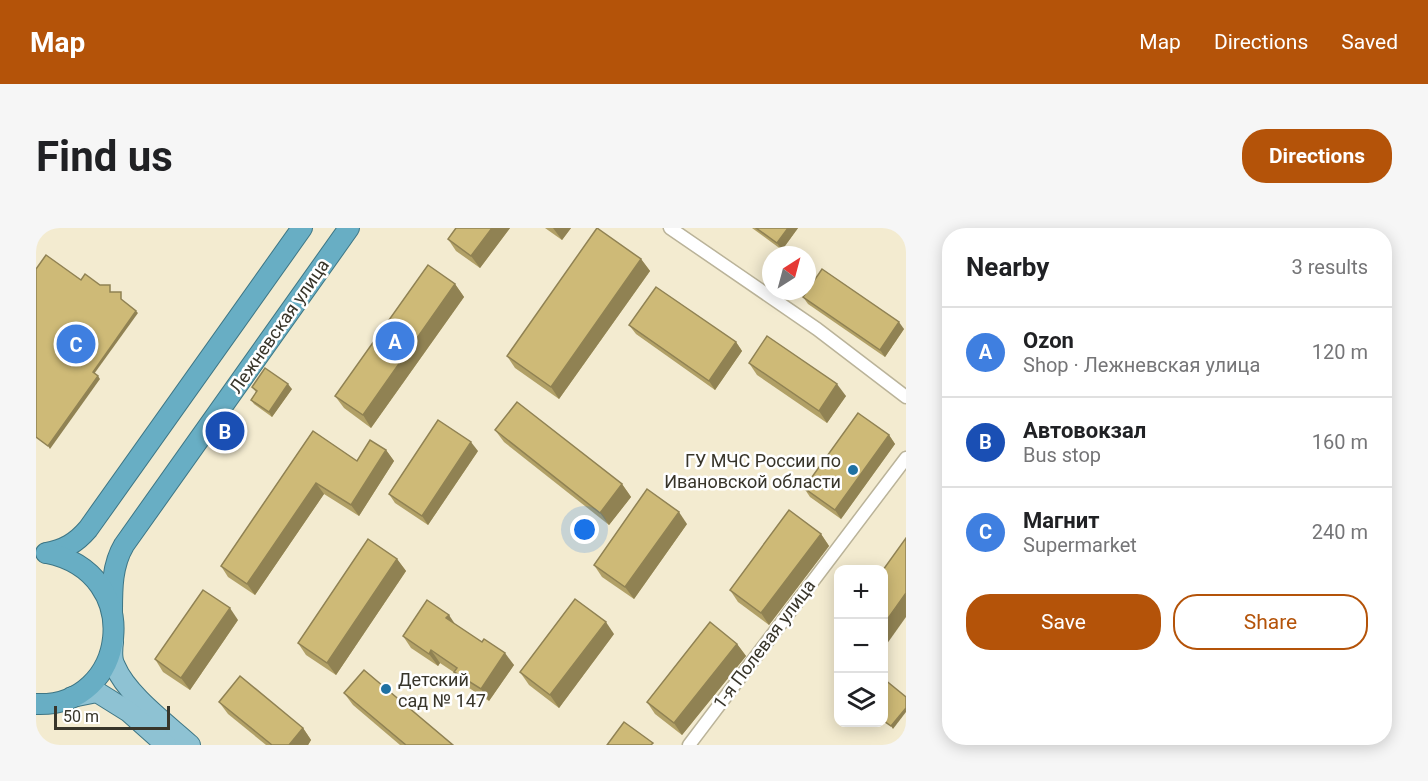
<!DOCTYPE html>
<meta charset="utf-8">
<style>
:root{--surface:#fff;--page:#f6f6f6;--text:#202124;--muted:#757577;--line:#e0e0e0;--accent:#b45309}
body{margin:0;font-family:Roboto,sans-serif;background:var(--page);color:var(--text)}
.controls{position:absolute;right:18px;bottom:18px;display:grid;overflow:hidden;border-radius:12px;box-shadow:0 3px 15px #0003}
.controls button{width:54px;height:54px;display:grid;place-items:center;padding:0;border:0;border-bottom:2px solid var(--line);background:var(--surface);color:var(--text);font:30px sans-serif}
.compass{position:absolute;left:726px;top:18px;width:54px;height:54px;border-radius:50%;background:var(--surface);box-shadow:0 3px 15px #0003;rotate:36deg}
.scale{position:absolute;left:18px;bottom:15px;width:116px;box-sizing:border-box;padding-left:6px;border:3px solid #38352a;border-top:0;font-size:16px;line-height:21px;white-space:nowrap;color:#38352a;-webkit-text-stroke:4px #fff;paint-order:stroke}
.you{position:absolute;left:549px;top:302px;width:21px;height:21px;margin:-15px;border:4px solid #fff;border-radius:50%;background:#1a73e8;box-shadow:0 0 0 9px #1a73e833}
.badge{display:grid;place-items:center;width:39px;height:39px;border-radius:50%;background:var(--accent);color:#fff;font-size:20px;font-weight:700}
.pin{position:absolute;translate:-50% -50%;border:3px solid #fff;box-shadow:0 2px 6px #0006}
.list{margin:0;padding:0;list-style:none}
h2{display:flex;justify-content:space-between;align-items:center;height:78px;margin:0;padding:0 24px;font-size:26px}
h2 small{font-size:20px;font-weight:400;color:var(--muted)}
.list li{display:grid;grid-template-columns:39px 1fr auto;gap:18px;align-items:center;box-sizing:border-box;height:90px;padding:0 24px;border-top:2px solid var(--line)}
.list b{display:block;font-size:22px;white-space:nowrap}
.list p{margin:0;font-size:20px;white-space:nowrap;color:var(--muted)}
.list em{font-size:20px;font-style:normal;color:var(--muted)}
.actions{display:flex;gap:12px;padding:18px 24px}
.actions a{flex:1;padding:14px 0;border:2px solid var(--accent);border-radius:24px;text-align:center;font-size:21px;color:var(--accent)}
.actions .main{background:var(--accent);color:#fff}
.icon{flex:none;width:33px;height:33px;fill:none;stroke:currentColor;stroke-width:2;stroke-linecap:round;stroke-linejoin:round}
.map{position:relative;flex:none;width:870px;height:517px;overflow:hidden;border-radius:24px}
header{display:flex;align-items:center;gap:36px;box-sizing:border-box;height:84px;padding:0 30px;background:var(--accent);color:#fff}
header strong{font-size:28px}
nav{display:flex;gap:33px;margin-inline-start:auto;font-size:21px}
.intro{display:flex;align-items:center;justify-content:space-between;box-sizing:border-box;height:144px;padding:0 36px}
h1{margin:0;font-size:42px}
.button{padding:15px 27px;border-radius:24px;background:var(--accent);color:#fff;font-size:21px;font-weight:700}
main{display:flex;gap:36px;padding:0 36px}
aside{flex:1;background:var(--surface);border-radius:24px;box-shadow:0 3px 15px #0003}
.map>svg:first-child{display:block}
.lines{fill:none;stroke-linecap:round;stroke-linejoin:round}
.minor-casing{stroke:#bab399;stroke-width:15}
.primary-casing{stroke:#3e7685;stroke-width:22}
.trunk-casing{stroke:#3e7685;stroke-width:22}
.minor{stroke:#fff;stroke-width:12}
.primary{stroke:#8ec2d3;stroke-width:20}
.trunk{stroke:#68aec4;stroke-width:20}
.wall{fill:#b1a066}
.shaded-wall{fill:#908253}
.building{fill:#ceba77;stroke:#908253;stroke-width:1.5}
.poi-dot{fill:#1f71a2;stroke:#fff;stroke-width:2}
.labels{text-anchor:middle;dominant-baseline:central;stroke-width:5;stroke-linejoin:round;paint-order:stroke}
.street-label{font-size:18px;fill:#38352a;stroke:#fff}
.poi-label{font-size:18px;fill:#38352a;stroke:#fff;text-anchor:end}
</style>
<header>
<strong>Map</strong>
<nav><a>Map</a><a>Directions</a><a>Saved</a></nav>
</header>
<div class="intro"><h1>Find us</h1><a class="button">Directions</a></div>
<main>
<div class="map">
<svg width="870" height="517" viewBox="0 0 870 517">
<rect width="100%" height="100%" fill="#f3ebd0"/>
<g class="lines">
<defs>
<g id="minor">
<polyline points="634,0 781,101 870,169"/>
<polyline points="653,517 870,230"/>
</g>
<g id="primary">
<path d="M 77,414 C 76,422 75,431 79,438 C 91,467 131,496 154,517"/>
<polyline points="36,469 61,464 93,484 130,517"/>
</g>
<g id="trunk">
<path d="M 10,325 C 28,322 40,315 52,301 L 266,0"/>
<path d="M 76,384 C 76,361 76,337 88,317 L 313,0"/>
<path d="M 0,476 C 92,480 110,345 11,325"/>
</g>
</defs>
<use href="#minor" class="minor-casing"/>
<use href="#primary" class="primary-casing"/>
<use href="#trunk" class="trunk-casing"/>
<use href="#minor" class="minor"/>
<use href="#primary" class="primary"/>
<use href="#trunk" class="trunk"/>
</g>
<g class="wall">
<polygon points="420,0 474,0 444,40 420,23 412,11"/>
<polygon points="509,0 535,0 526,12"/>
<polygon points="716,0 762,0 746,22"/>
<polygon points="605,31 614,43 523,171 479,140 471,128"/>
<polygon points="419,56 428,69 335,200 308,180 299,168"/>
<polygon points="767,69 868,101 849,129 772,76"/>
<polygon points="593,97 700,114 706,123 679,162 600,106"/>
<polygon points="713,135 810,168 791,195 721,147"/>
<polygon points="216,159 256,161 236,189 218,176 215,172 220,164"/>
<polygon points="459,202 586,256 595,269 573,297 468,214"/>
<polygon points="277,203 321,233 350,222 358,233 323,288 288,266 219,367 192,349 185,338"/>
<polygon points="853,207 859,216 805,291 774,269 768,260"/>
<polygon points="442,223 392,297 359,275 353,266"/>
<polygon points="651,296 598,371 566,349 558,337"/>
<polygon points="785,306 793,318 733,397 702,374 694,362"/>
<polygon points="361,331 370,343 300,447 270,427 262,415"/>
<polygon points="202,392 154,462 127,444 119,431"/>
<polygon points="420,397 478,437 453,473 427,456 419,445 404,435 402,438 375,420 367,408"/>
<polygon points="578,406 523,480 493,457 484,444"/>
<polygon points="701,416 710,428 646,507 619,486 611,474"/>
<polygon points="308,465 417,517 364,517 317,477"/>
<polygon points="183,474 267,500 275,512 272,517 230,517 192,486"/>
</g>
<g class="shaded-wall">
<polygon points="456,0 474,0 444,40 435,28"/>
<polygon points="517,0 535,0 526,12"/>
<polygon points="752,0 762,0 746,22 741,15"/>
<polygon points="605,31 614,43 523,171 515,159"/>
<polygon points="419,56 428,69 335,200 327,187"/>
<polygon points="100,83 102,85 58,146 57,144"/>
<polygon points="863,94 868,101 849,129 844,122"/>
<polygon points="700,114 706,123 679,162 673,153"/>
<polygon points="62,148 64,151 14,221 12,218"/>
<polygon points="252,156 256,161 236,189 233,184"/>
<polygon points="801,156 810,168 791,195 783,183"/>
<polygon points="853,207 859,216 805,291 799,282"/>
<polygon points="435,214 442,223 392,297 386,288"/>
<polygon points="350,222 358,233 323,288 315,277"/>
<polygon points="280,255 288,266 219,367 211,356"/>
<polygon points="586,256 595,269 573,297 564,285"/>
<polygon points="643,284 651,296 598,371 589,359"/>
<polygon points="785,306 793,318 733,397 725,385"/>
<polygon points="361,331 370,343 300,447 291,435"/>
<polygon points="870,365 870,389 848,420 848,396"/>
<polygon points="194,380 202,392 154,462 145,450"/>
<polygon points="413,387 421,399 410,390"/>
<polygon points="570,394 578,406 523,480 514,467"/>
<polygon points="701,416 710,428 646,507 638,495"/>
<polygon points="395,422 404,435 402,438 393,426"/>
<polygon points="469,425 478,437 453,473 445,461"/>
<polygon points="870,480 870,484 857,501 855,498"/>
<polygon points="267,500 275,512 272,517 253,517"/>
</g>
<g class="building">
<polygon points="420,0 456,0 435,28 412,11"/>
<polygon points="561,0 605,31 515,159 471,128"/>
<polygon points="720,0 752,0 741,15"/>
<polygon points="10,27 45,52 49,46 64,57 74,57 74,64 85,64 85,71 100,83 57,144 62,148 12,218 0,209 0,41"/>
<polygon points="392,37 419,56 327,187 299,168"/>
<polygon points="786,41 863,94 844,122 767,69"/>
<polygon points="620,59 700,114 673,153 593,97"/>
<polygon points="731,108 801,156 783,183 713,135"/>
<polygon points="229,140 252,156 233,184 215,172 221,163 216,159"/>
<polygon points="481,174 586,256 564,285 459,202"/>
<polygon points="822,185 853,207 799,282 768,260"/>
<polygon points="402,192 435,214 386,288 353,266"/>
<polygon points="277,203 321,233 334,212 350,222 315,277 280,255 211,356 185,338"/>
<polygon points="611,261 643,284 589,359 558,337"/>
<polygon points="753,282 785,306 725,385 694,362"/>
<polygon points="870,310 870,365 848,396 847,342"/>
<polygon points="332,311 361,331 291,435 262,415"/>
<polygon points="167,362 194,380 145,450 119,431"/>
<polygon points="539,371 570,394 514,467 484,444"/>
<polygon points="391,372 413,387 410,390 446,414 448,411 469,425 445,461 418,444 421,440 395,422 393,426 367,408"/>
<polygon points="674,394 701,416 638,495 611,474"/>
<polygon points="328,442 417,517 370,517 308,465"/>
<polygon points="204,448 267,500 253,517 236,517 183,474"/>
<polygon points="848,451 870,469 870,480 855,498 848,493"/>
<polygon points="588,494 617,515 615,517 571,517"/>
</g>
<g class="poi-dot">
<circle cx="817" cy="242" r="6"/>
<circle cx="350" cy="461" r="6"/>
</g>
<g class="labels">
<g class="street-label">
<text transform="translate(243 98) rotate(-55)">Лежневская улица</text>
<text transform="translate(728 416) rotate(-53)">1-я Полевая улица</text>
</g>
<g class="poi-label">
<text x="805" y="232">ГУ МЧС России по<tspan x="805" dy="21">Ивановской области</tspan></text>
<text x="362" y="451" text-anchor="start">Детский<tspan x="362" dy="21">сад № 147</tspan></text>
</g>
</g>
</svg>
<div class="controls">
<button>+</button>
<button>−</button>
<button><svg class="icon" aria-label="layers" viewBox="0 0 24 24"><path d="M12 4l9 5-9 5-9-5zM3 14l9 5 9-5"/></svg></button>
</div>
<svg class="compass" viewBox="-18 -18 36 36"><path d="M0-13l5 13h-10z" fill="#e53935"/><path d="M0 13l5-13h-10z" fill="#757577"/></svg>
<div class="scale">50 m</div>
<div class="you"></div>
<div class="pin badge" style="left:359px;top:113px;background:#3f7fe0">A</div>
<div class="pin badge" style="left:189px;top:203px;background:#1a4fb4">B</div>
<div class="pin badge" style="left:40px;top:116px;background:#3f7fe0">C</div>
</div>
<aside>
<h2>Nearby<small>3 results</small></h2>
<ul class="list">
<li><span class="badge" style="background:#3f7fe0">A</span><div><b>Ozon</b><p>Shop · Лежневская улица</p></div><em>120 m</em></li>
<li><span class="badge" style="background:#1a4fb4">B</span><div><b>Автовокзал</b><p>Bus stop</p></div><em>160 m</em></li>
<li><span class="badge" style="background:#3f7fe0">C</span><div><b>Магнит</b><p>Supermarket</p></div><em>240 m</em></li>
</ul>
<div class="actions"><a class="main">Save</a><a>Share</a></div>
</aside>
</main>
